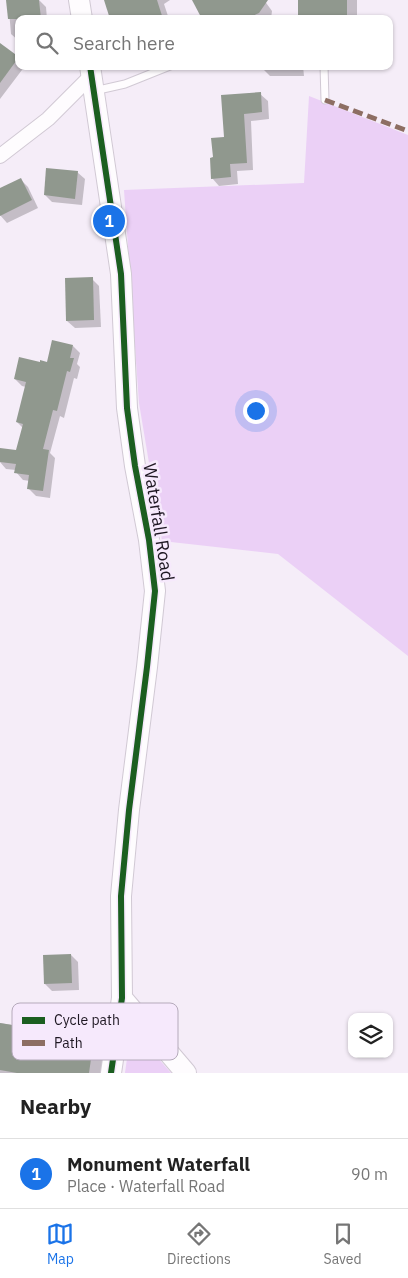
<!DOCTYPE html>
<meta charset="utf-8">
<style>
:root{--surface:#fff;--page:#f2f2f2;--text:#222;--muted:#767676;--line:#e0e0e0;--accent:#1a73e8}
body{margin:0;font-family:"IBM Plex Sans",sans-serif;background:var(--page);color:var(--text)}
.controls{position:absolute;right:15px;bottom:15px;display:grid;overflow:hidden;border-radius:10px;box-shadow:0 1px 4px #0004}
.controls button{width:45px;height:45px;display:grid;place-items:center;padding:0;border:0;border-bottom:1px solid var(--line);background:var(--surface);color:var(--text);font:25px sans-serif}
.you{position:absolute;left:255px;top:410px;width:18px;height:18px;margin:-12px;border:4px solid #fff;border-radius:50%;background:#1a73e8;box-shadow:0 0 0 8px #1a73e833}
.badge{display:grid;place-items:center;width:32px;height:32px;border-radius:50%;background:var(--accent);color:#fff;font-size:16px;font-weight:700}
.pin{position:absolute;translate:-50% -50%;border:2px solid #fff;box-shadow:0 1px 5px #0006}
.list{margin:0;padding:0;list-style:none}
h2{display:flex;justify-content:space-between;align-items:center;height:65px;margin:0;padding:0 20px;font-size:21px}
h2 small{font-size:16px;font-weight:400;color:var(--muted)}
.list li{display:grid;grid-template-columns:32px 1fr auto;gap:15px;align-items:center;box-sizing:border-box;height:70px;padding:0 20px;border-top:1px solid var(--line)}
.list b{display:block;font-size:19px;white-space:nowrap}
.list p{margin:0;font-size:16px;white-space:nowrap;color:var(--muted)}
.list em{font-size:16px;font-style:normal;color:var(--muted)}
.icon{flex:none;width:28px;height:28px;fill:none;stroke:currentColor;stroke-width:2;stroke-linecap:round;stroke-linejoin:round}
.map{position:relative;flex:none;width:408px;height:1073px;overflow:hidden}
.search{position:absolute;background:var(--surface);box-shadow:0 1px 4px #0004;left:15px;right:15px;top:15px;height:55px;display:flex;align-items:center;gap:12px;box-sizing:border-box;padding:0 18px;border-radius:10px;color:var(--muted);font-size:19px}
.sheet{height:135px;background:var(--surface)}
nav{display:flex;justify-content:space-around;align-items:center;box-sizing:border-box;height:70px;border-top:1px solid var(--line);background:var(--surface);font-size:14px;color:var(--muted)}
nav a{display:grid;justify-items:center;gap:2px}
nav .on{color:var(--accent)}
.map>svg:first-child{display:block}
.green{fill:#ebd0f6}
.shadow{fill:#0003}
.building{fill:#90988e}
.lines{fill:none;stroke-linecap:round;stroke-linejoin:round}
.lane-casing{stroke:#d1c9d4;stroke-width:9}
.street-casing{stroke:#d1c9d4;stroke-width:16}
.secondary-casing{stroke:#d1c9d4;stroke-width:22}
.lane{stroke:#fefcfe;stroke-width:7}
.street{stroke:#fefcfe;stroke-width:14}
.secondary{stroke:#fefcfe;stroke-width:20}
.quiet{stroke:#8d6e63;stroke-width:5;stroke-dasharray:10 5;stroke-linecap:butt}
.cycleway-casing{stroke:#f6e9fc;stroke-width:9}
.cycleway{stroke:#1b5e20;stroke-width:6}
.labels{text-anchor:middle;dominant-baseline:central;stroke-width:5;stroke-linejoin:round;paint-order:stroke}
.street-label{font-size:18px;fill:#1e1722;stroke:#f6e9fc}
.key{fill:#f6e9fc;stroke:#b5aabb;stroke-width:1}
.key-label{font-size:14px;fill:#1e1722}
</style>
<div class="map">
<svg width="408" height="1073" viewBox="0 0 408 1073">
<rect width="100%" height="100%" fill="#f5edf8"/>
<g class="green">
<polygon points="309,96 408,135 408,656 278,554 162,541 139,403 124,190 304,183"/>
<polygon points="130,1037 150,1049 171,1073 125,1073"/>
</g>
<g class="shadow">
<polygon points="8,0 39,0 46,7 47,19 19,19 19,41 11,34"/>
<polygon points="105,0 170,0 164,4 169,19 111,19"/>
<polygon points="194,0 264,0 272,11 271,19 203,19"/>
<polygon points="299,0 357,0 357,18 364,19 299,19"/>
<polygon points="0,44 19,58 19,66 25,66 0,99"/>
<polygon points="263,66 303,66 304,76 270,76 263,69"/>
<polygon points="260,94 268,101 269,119 251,121 253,170 237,171 238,184 219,186 212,178 214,158 225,139 222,96"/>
<polygon points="77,172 85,179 82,205 52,202 45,195"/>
<polygon points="21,180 28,187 38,208 7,223 0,215 0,190"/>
<polygon points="92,279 99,286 101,327 75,328 67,321"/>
<polygon points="73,346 80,353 77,364 80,367 77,379 74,378 64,418 60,416 50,453 55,458 50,498 36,496 28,488 30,481 23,480 16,472 16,470 6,469 0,462 0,454 17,452 23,428 17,422 26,387 22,386 15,379 41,364 48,363"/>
<polygon points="71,955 78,962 79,990 52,991 45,984"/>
<polygon points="0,1023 94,1039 106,1051 103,1073 0,1073"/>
</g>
<g class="building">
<polygon points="6,0 39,0 41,19 8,19"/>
<polygon points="104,0 157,0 163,19 110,19"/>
<polygon points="192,0 268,0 259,13 246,19 202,19"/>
<rect x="298" y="0" width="49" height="19"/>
<polygon points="0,43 19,57 0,83"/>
<polygon points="261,92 262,112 244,114 247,163 230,164 231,177 211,179 210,158 213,157 211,138 224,137 221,95"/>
<polygon points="46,168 78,171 75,199 44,195"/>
<polygon points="21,178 32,200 0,216 0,188"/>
<polygon points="93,277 94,320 66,321 65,278"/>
<polygon points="52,340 73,345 70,358 74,358 70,372 67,371 57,411 53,410 43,449 49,450 43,491 27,489 29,475 14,473 16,464 0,462 0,448 16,450 23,424 16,422 26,382 14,379 19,357 40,362 40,360 47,362"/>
<polygon points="71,954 72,983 44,984 43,955"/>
<polygon points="0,1023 94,1038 89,1073 17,1073 0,1070"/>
</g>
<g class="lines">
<defs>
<g id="lane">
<polyline points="324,66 325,100"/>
<polyline points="94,91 125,84 170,66"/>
</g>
<polyline id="street" points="0,156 48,119 91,76"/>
<g id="secondary">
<polyline points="79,0 82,19"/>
<polyline points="90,66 121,274 127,408 135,466 149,540 155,591 147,667 129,810 121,896 122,998 111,1073"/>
<polyline points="122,998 186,1073"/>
</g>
</defs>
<use href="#lane" class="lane-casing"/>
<use href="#street" class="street-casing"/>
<use href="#secondary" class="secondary-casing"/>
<use href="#lane" class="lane"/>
<use href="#street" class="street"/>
<use href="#secondary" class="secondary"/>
<polyline class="quiet" points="325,100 408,131"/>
<defs>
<polyline id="cycleway" points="90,66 121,274 127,408 135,466 149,540 155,591 147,667 129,810 121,896 122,998 111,1073"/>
</defs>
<use href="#cycleway" class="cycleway-casing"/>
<use href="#cycleway" class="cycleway"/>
</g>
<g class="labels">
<g class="street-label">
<text transform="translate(159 522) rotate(81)">Waterfall Road</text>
</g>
</g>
<rect x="12" y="1003" width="166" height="57" rx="8" class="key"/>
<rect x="22" y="1017" width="23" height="7" fill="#1b5e20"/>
<rect x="22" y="1040" width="23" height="6" fill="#8d6e63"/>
<g class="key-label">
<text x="54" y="1025">Cycle path</text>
<text x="54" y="1048">Path</text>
</g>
</svg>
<div class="controls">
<button><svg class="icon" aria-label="layers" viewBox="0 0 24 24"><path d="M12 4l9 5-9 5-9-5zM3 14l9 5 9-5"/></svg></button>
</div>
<div class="you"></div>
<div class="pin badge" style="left:109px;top:221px">1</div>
<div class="search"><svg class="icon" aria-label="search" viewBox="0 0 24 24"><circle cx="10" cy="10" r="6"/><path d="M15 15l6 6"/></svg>Search here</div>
</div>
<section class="sheet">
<h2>Nearby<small></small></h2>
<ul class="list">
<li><span class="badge">1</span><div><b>Monument Waterfall</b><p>Place · Waterfall Road</p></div><em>90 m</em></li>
</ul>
</section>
<nav>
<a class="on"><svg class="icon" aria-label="map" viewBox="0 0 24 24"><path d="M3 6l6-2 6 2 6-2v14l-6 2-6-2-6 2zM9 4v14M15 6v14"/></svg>Map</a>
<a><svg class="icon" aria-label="directions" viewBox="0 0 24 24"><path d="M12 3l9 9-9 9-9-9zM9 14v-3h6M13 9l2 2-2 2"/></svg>Directions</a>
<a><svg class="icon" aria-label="saved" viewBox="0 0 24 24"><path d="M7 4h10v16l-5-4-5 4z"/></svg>Saved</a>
</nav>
